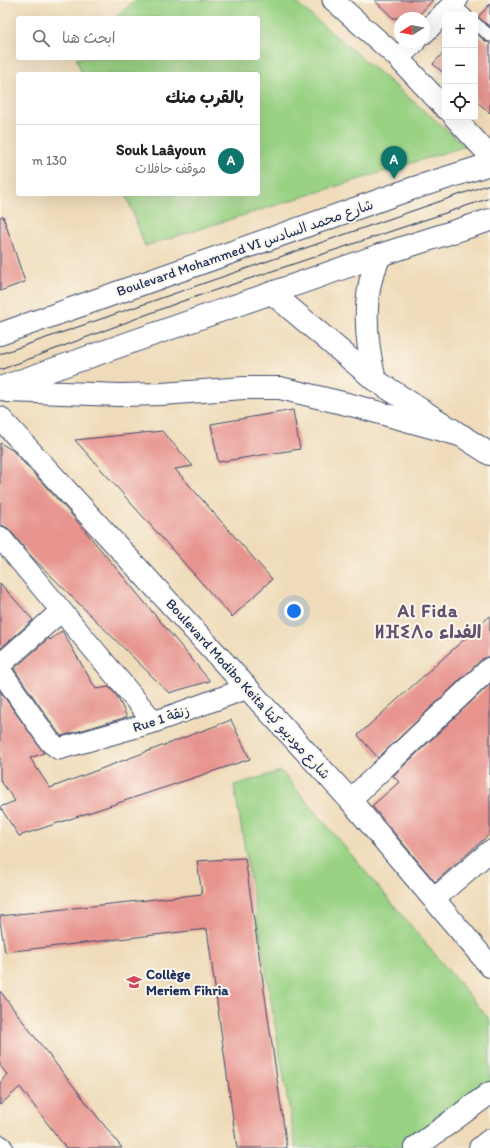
<!DOCTYPE html>
<html lang="ar">
<meta charset="utf-8">
<style>
:root{--surface:#fff;--page:#f6f6f6;--text:#222;--muted:#767676;--line:#e0e0e0;--accent:#0f766e}
body{margin:0;font-family:Itim,"Playpen Sans Arabic","Noto Sans Tifinagh",sans-serif;background:var(--page);color:var(--text);direction:rtl}
.controls{position:absolute;right:12px;top:12px;display:grid;overflow:hidden;border-radius:4px;box-shadow:0 4px 16px #0002}
.controls button{width:36px;height:36px;display:grid;place-items:center;padding:0;border:0;border-bottom:1px solid var(--line);background:var(--surface);color:var(--text);font:20px sans-serif}
.compass{position:absolute;left:394px;top:12px;width:36px;height:36px;border-radius:50%;background:var(--surface);box-shadow:0 4px 16px #0002;rotate:259deg}
.you{position:absolute;left:294px;top:611px;width:14px;height:14px;margin:-10px;border:3px solid #fff;border-radius:50%;background:#1a73e8;box-shadow:0 0 0 6px #1a73e833}
.badge{display:grid;place-items:center;width:26px;height:26px;border-radius:50%;background:var(--accent);color:#fff;font-size:13px;font-weight:700}
.pin{position:absolute;translate:-50% -33px;filter:drop-shadow(0 1px 2px #0008)}
.pin::after{content:'';position:absolute;top:21px;width:14px;height:12px;background:inherit;clip-path:polygon(0 0,100% 0,50% 100%)}
.list{margin:0;padding:0;list-style:none}
h2{display:flex;justify-content:space-between;align-items:center;height:52px;margin:0;padding:0 16px;font-size:17px}
h2 small{font-size:13px;font-weight:400;color:var(--muted)}
.list li{display:grid;grid-template-columns:26px 1fr auto;gap:12px;align-items:center;box-sizing:border-box;height:72px;padding:0 16px;border-top:1px solid var(--line)}
.list b{display:block;font-size:15px;white-space:nowrap}
.list p{margin:0;font-size:13px;white-space:nowrap;color:var(--muted)}
.list em{font-size:13px;font-style:normal;color:var(--muted)}
.icon{flex:none;width:22px;height:22px;fill:none;stroke:currentColor;stroke-width:2;stroke-linecap:round;stroke-linejoin:round}
.map{position:relative;flex:none;width:490px;height:1148px;overflow:hidden;direction:ltr}
.search{position:absolute;background:var(--surface);box-shadow:0 4px 16px #0002;left:16px;top:16px;width:244px;height:44px;display:flex;align-items:center;gap:10px;box-sizing:border-box;padding:0 14px;border-radius:4px;color:var(--muted);font-size:15px}
.panel{position:absolute;background:var(--surface);box-shadow:0 4px 16px #0002;left:16px;top:72px;width:244px;height:124px;border-radius:4px;direction:rtl}
.map>svg:first-child{display:block}
.green{fill:#9ad284;stroke:#5a8071}
.building{fill:#e7948f}
.lines{fill:none;stroke-linecap:round;stroke-linejoin:round}
.service-casing{stroke:#3b496c;stroke-width:13}
.minor-casing{stroke:#3b496c;stroke-width:23}
.tertiary-casing{stroke:#3b496c;stroke-width:24}
.secondary-casing{stroke:#3b496c;stroke-width:24}
.primary-casing{stroke:#3b496c;stroke-width:24}
.service{stroke:#fff;stroke-width:11}
.minor{stroke:#fff;stroke-width:21}
.tertiary{stroke:#fff;stroke-width:22}
.secondary{stroke:#fff;stroke-width:22}
.primary{stroke:#fff;stroke-width:22}
.tram{stroke:#1b2f5e;stroke-width:1}
.labels{text-anchor:middle;dominant-baseline:central;stroke-width:4;stroke-linejoin:round;paint-order:stroke}
.street-label{font-size:14px;fill:#1b2f5e;stroke:#fbf7ec}
.poi-label{font-size:14px;font-weight:bold;fill:#1b2f5e;stroke:#fbf7ec;text-anchor:start}
.district-label{font-size:18px;font-weight:bold;letter-spacing:1px;fill:#62526f;stroke:#fbf7ec}
</style>
<div class="map">
<svg width="490" height="1148" viewBox="0 0 490 1148">
<rect width="100%" height="100%" fill="#fbf7ec"/>
<filter id="ink" filterUnits="userSpaceOnUse"><feTurbulence type="fractalNoise" baseFrequency=".025" numOctaves="2"/><feDisplacementMap in="SourceGraphic" scale="8" xChannelSelector="R" yChannelSelector="G"/><feConvolveMatrix kernelMatrix="1 2 1 2 8 2 1 2 1" color-interpolation-filters="sRGB"/></filter>
<filter id="wash" filterUnits="userSpaceOnUse"><feTurbulence type="fractalNoise" baseFrequency=".012" numOctaves="4" result="noise"/><feDisplacementMap in="SourceGraphic" scale="16" xChannelSelector="R" yChannelSelector="G"/><feGaussianBlur stdDeviation="0.9" result="paint"/><feColorMatrix in="noise" values="0 0 0 0 0 0 0 0 0 0 0 0 0 0 0 0 0 1.4 0 .05"/><feComposite in="paint" operator="in"/></filter>
<g filter="url(#wash)">
<rect width="100%" height="100%" fill="#efdbb9"/>
<g class="green">
<polygon points="135,0 293,0 466,146 145,246 126,194 258,194 258,74 82,74 76,58 258,58 258,18 115,18"/>
<polygon points="281,771 490,1020 490,1087 404,1148 296,1148 234,785"/>
</g>
<g id="blocks">
<g class="building">
<polygon points="374,0 433,0 416,18 393,18"/>
<polygon points="490,4 490,27 478,17"/>
<polygon points="475,32 485,41 490,43 490,113 475,100"/>
<polygon points="445,51 445,74 433,64"/>
<polygon points="3,216 25,282 0,291 0,217"/>
<polygon points="293,410 300,449 218,462 211,424"/>
<polygon points="162,431 193,466 175,469 272,579 232,617 75,440"/>
<polygon points="0,443 12,450 71,514 210,681 169,693 30,555 9,529 0,524"/>
<polygon points="0,583 33,620 0,649"/>
<polygon points="490,616 490,656 482,659 378,758 358,735"/>
<polygon points="62,631 96,689 109,687 117,696 127,717 62,736 59,734 14,669 49,638 50,640"/>
<polygon points="490,684 490,834 435,882 372,806 399,782 393,776"/>
<polygon points="0,691 44,753 30,758 50,788 231,720 250,759 19,836 0,807 15,801 0,780"/>
<polygon points="245,858 287,1148 237,1148 207,929 5,952 0,921 0,916 202,894 197,861"/>
<polygon points="0,991 34,1036 122,1148 66,1148 20,1087 0,1105 0,1083 7,1074 0,1066"/>
</g>
</g>
</g>
<g filter="url(#ink)">
<use href="#blocks" fill-opacity="0" stroke="#3b496c" stroke-width="1"/>
<g class="lines">
<defs>
<g id="service">
<polyline points="453,4 466,15"/>
<polyline points="475,23 490,36"/>
</g>
<g id="minor">
<polyline points="333,0 398,58 445,108"/>
<polyline points="424,33 457,0"/>
<polyline points="398,58 415,42"/>
<polyline points="454,117 490,156"/>
<polyline points="0,537 154,722"/>
<polyline points="0,665 61,611"/>
<polyline points="0,670 50,742 59,749 154,722 248,688"/>
<polyline points="350,800 490,668"/>
<polyline points="434,899 490,851"/>
<polyline points="0,1146 2,1148"/>
</g>
<g id="tertiary">
<polyline points="272,293 375,380 490,454"/>
<polyline points="415,1148 490,1093"/>
<polyline points="480,1148 490,1140"/>
</g>
<polyline id="secondary" points="0,418 350,800 490,966"/>
<g id="primary">
<polyline points="0,334 411,189 490,164"/>
<path d="M 375,380 C 367,347 363,312 371,279 C 374,271 377,263 380,255"/>
<polyline points="0,388 380,255 490,220"/>
<polyline points="7,391 120,395 162,394 244,388 280,388 355,406 463,436"/>
</g>
</defs>
<use href="#service" class="service-casing"/>
<use href="#minor" class="minor-casing"/>
<use href="#tertiary" class="tertiary-casing"/>
<use href="#secondary" class="secondary-casing"/>
<use href="#primary" class="primary-casing"/>
<use href="#service" class="service"/>
<use href="#minor" class="minor"/>
<use href="#tertiary" class="tertiary"/>
<use href="#secondary" class="secondary"/>
<use href="#primary" class="primary"/>
<g class="tram">
<polyline points="0,354 490,184"/>
<polyline points="0,370 180,302 490,198"/>
</g>
</g>
</g>
<defs>
<symbol id="school-bare" viewBox="-9 -9 18 18"><path d="M0-5L7-2L0 1L-7-2ZM-4 1L0 2.5L4 1V4Q0 6-4 4Z" fill="#d1495b" stroke="#fbf7ec" stroke-width="2.5" paint-order="stroke"/></symbol>
</defs>
<g fill-rule="evenodd">
<use href="#school-bare" x="123" y="971" width="22" height="22"/>
</g>
<g class="labels">
<g class="street-label">
<text transform="translate(245 248) rotate(-19)">Boulevard Mohammed VI شارع محمد السادس</text>
<text transform="translate(248 689) rotate(48)">Boulevard Modibo Keita شارع موديبو كيتا</text>
<text transform="translate(161 719) rotate(-18)">Rue 1 زنقة</text>
</g>
<g class="poi-label">
<text x="146" y="974">Collège<tspan x="146" dy="16">Meriem Fihria</tspan></text>
</g>
<g class="district-label">
<text x="428" y="611">Al Fida<tspan x="428" dy="21">ⵍⴼⵉⴷⴰ الفداء</tspan></text>
</g>
</g>
</svg>
<div class="controls">
<button>+</button>
<button>−</button>
<button><svg class="icon" aria-label="locate" viewBox="0 0 24 24"><circle cx="12" cy="12" r="6"/><path d="M12 2v4M12 18v4M2 12h4M18 12h4"/></svg></button>
</div>
<svg class="compass" viewBox="-18 -18 36 36"><path d="M0-13l5 13h-10z" fill="#e53935"/><path d="M0 13l5-13h-10z" fill="#767676"/></svg>
<div class="you"></div>
<div class="pin badge" style="left:394px;top:179px">A</div>
<div class="search"><svg class="icon" aria-label="search" viewBox="0 0 24 24"><circle cx="10" cy="10" r="6"/><path d="M15 15l6 6"/></svg>ابحث هنا</div>
<section class="panel">
<h2>بالقرب منك<small></small></h2>
<ul class="list">
<li><span class="badge">A</span><div><b>Souk Laâyoun</b><p>موقف حافلات</p></div><em>130 m</em></li>
</ul>
</section>
</div>
